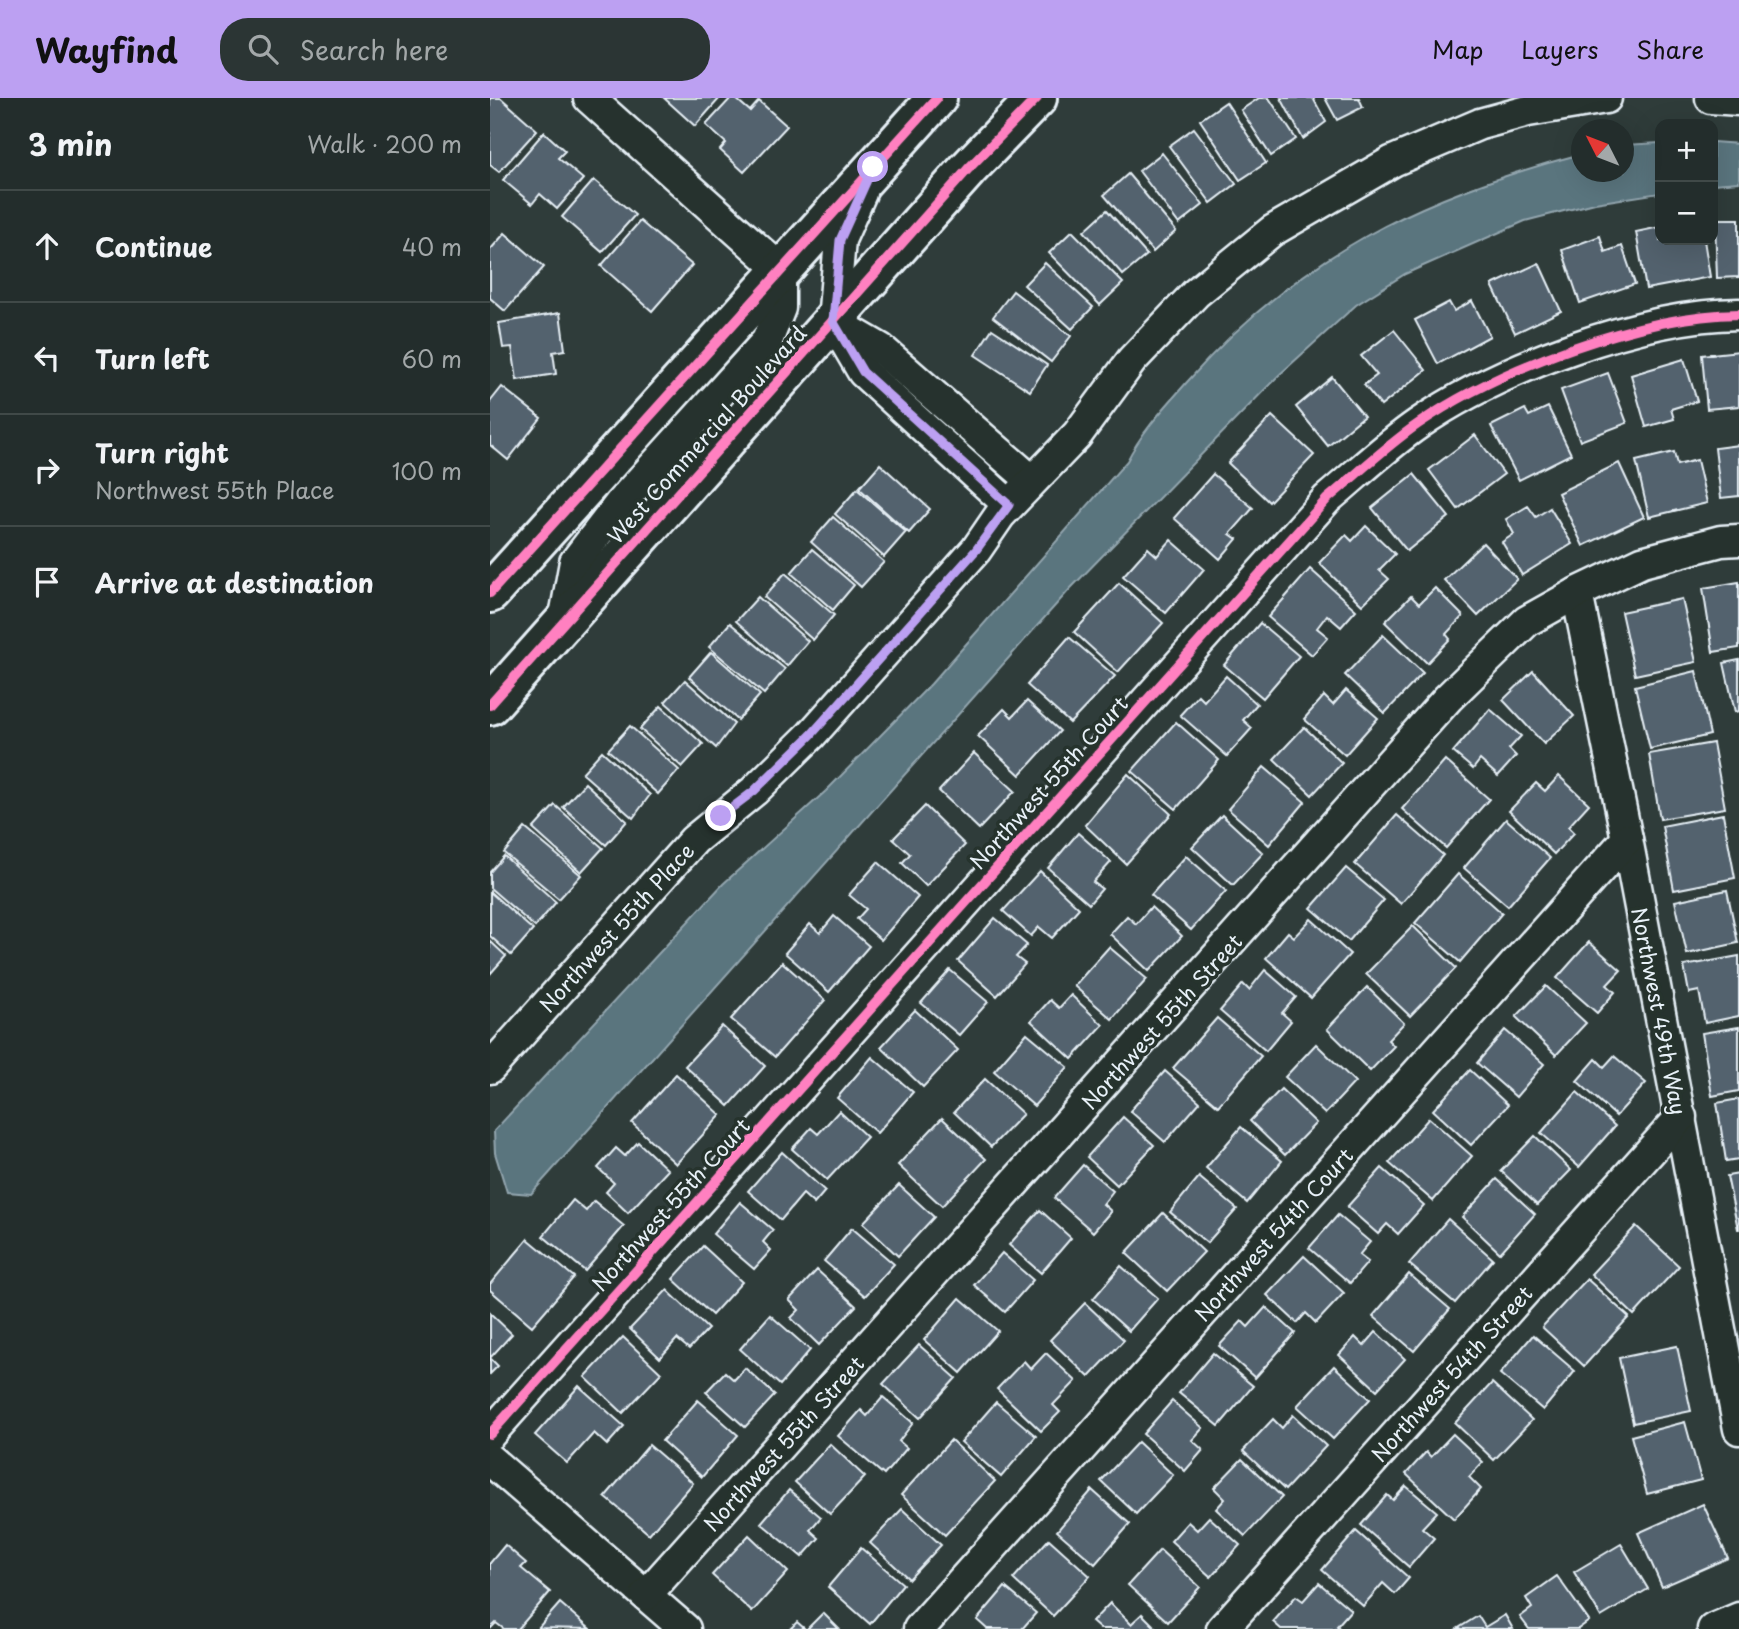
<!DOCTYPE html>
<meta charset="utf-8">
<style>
:root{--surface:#232d2c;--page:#2b3534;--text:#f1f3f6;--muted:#a3a8a9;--line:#404948;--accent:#bca0f2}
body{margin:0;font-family:"Playpen Sans",sans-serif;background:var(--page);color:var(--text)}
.controls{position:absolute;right:21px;top:21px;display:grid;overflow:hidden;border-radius:14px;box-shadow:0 7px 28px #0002}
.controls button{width:63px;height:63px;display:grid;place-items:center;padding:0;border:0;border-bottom:2px solid var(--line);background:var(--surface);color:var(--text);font:35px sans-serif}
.compass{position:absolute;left:1081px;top:21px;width:63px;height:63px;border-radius:50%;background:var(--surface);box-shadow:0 7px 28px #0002;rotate:312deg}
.stop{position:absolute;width:21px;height:21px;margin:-16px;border:5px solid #bca0f2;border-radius:50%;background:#fff}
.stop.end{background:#bca0f2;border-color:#fff;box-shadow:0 2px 7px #0008}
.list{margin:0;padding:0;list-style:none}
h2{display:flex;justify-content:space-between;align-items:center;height:91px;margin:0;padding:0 28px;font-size:30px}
h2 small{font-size:23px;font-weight:400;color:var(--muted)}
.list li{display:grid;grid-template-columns:46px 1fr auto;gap:21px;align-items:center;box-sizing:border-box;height:112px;padding:0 28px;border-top:2px solid var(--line)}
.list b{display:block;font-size:26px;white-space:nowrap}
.list p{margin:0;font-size:23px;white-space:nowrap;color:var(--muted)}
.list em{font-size:23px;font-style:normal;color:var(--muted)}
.icon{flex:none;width:38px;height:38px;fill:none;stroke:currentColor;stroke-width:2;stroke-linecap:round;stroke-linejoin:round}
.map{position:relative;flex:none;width:1249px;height:1531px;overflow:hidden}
header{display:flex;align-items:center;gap:42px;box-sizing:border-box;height:98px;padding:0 35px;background:var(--accent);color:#111}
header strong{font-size:33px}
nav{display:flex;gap:38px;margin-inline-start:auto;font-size:24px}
.search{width:490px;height:63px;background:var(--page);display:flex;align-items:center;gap:18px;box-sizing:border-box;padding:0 24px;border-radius:28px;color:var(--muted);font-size:26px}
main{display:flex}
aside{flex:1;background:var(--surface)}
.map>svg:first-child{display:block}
.water{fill:#5a747e;stroke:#93a6af;stroke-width:2}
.building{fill:#53626e;stroke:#e8f1f8;stroke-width:2}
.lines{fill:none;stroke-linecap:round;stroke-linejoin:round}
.minor-casing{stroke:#e8f1f8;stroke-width:35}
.trunk-casing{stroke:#e8f1f8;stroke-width:44}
.minor{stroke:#26332d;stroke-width:30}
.trunk{stroke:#26332d;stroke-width:38}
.cycleway-casing{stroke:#26332d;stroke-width:15}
.cycleway{stroke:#ff80c0;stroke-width:10}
.route{stroke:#bca0f2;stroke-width:9}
.labels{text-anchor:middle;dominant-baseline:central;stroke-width:7;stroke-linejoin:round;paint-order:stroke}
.street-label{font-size:21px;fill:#e8f1f8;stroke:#26332d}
</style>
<header>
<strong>Wayfind</strong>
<div class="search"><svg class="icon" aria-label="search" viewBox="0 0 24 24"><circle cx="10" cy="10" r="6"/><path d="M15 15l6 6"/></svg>Search here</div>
<nav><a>Map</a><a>Layers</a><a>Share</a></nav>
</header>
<main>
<aside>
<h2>3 min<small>Walk · 200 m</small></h2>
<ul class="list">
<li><svg class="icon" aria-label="ahead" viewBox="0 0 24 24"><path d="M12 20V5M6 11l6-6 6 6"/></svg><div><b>Continue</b></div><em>40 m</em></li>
<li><svg class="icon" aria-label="left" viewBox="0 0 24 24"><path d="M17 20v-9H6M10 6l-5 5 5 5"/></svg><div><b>Turn left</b></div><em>60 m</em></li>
<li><svg class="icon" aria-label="right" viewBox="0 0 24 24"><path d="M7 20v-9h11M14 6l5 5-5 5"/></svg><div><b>Turn right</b><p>Northwest 55th Place</p></div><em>100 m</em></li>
<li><svg class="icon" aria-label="arrive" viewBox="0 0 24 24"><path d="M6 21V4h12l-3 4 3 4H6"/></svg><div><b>Arrive at destination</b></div></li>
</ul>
</aside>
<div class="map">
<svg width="1249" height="1531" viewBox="0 0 1249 1531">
<rect width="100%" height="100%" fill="#2f3c3a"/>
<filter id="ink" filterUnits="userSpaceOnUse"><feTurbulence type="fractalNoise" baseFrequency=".0143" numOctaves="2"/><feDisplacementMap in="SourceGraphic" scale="14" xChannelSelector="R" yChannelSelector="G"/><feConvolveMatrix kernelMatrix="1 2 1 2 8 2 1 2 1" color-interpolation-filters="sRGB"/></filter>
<g filter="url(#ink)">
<g class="water">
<polygon points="1223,44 1249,46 1249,84 1223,86"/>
<path d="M 1170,45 L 1170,95 L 1105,105 L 1035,123 L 915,176 L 866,207 L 788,278 L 580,491 L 41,1096 L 17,1094 L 5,1055 L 4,1033 L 233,786 L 337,692 L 441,586 L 637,363 C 652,333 676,308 698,283 C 808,158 932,97 1091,56 L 1092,74 L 1134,74 L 1134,47 Z"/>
</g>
<g class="building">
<polygon points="0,0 11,0 47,32 9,74 0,67"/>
<polygon points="174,0 230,0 205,28"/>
<polygon points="241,0 245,0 260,13 269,3 297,28 254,74 230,52 236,45 216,27"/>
<polygon points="769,0 779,0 806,41 781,58 751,12"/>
<polygon points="791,0 823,0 836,24 813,41"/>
<polygon points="835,0 869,0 873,9 847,22"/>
<polygon points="736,4 776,65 750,82 710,22"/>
<polygon points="704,30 746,86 721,105 679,48"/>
<polygon points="54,34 75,53 68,60 93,81 67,111 50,96 42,106 13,82"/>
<polygon points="672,55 713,107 689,126 649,73"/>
<polygon points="638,76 686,133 663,154 614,97"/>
<polygon points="104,82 145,117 112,154 72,119"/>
<polygon points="617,112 657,157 633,177 594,133"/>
<polygon points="1225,121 1249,121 1249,179 1227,180"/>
<polygon points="150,123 202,167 162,213 111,168"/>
<polygon points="1170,129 1170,142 1214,142 1220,179 1156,191 1146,134"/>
<polygon points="582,133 633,185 610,207 559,155"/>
<polygon points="15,135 54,169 15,213 0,200 0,152"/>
<polygon points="1110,138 1115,154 1132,148 1145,186 1090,205 1072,152"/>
<polygon points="555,165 603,209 582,231 534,187"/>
<polygon points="1049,165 1071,213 1025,235 1002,187"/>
<polygon points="523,193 581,238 561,264 503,219"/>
<polygon points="982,203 1000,238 948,266 925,222 959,204 964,213"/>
<polygon points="70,215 75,252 63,254 66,276 27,282 22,249 13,250 9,225"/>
<polygon points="502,231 557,267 540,293 485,257"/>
<polygon points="904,232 936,272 891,308 874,287 887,277 871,258"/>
<polygon points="1249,253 1249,308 1217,311 1212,257"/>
<polygon points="1194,261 1207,303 1181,311 1184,321 1156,329 1141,277"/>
<polygon points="1118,275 1137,325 1090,343 1071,292"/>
<polygon points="842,279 874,318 838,348 806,309"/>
<polygon points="12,289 51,320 18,362 0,347 0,304"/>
<polygon points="1058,309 1081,356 1029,382 1001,328 1035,311 1039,318"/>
<polygon points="782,318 824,357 779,404 738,365"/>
<polygon points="985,337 1014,376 968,411 939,372"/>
<polygon points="1249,347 1249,398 1231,400 1225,350"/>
<polygon points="1184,354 1187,367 1207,362 1217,405 1159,419 1146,363"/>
<polygon points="1129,365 1154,419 1093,448 1068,395"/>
<polygon points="390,366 440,411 419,435 369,390"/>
<polygon points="723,376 763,410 740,436 747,441 730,461 684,420"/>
<polygon points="924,376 959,419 917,453 882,410"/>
<polygon points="367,391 416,434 394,459 345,416"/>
<polygon points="1038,408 1046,419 1060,410 1082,446 1032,477 1012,444 1024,436 1016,421"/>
<polygon points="343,419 394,464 371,489 321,444"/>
<polygon points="876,428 905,456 889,472 899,481 872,507 829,465 856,437 862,443"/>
<polygon points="681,442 714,471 676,515 633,478 658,450 667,458"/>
<polygon points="993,445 1027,481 988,518 954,482"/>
<polygon points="322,451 364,487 343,512 301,475"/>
<polygon points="820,471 866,512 851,529 837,517 827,530 838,539 822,557 778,519"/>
<polygon points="295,475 344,517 323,542 274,499"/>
<polygon points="1249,484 1249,550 1223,554 1213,490"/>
<polygon points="629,485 673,525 628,574 584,534"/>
<polygon points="945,490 973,518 956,536 960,541 937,565 895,524 921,498 929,506"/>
<polygon points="268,499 318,543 297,568 246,523"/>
<polygon points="1192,501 1206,564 1145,577 1131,514"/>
<polygon points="240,525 295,571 274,596 219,549"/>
<polygon points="770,525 809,558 773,600 734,567"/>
<polygon points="893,537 933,575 895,615 855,577"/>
<polygon points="579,539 625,578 580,625 537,587"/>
<polygon points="221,554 270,597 248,622 199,579"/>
<polygon points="1249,562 1249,613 1245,614 1234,565"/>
<polygon points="1043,573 1084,618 1054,646 1013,602"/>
<polygon points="1206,573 1220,637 1160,651 1145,588"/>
<polygon points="736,578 767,606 753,622 762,630 737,658 690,617 708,597 714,603"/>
<polygon points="195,582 244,626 226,650 175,604"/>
<polygon points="856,592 888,620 855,657 814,621 834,598 843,607"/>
<polygon points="537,603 570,633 530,677 488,638 514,611 522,619"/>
<polygon points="171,608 213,646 192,669 150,631"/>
<polygon points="1000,611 1031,638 1019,651 1026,658 1008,678 990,662 983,671 963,654"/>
<polygon points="686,624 729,662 686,711 642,673"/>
<polygon points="140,628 189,672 168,696 118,652"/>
<polygon points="814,629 852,665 822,697 784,661"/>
<polygon points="1223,645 1235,710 1170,721 1159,656"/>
<polygon points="112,653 160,697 143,720 92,675"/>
<polygon points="484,655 525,693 489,731 449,693"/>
<polygon points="955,662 999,701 956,750 912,711"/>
<polygon points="774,669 815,704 779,747 738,711"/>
<polygon points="638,676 681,716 636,766 595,727"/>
<polygon points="1069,678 1099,706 1078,729 1084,735 1064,756 1019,713 1046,685 1055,693"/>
<polygon points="95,685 137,723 116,747 73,709"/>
<polygon points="65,707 113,750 91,774 43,731"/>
<polygon points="435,708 475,747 436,788 412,765 420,756 403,741"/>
<polygon points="1233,716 1245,780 1184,792 1172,728"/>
<polygon points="732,717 773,755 743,787 702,749"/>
<polygon points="907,717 953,757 911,806 865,766"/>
<polygon points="1016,721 1060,760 1018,808 974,770"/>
<polygon points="35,730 91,777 69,801 14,755"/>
<polygon points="588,735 621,764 603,784 612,791 599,806 558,770"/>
<polygon points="14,758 66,804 45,829 0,790 0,774"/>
<polygon points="696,758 736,793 701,832 661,797"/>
<polygon points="388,764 428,799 391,842 367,821 376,811 359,797"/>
<polygon points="856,770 894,802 859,843 821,810"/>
<polygon points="550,773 589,810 562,840 549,829 541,838 513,813"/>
<polygon points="968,776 1012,815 970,864 925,825"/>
<polygon points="1237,792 1248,845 1197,856 1185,803"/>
<polygon points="0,794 43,832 21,857 0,838"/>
<polygon points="661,809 692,838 659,873 620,836 637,818 646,826"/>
<polygon points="344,818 379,848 339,894 295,855 320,826 330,835"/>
<polygon points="505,820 537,847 526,859 535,866 507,898 468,863"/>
<polygon points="821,821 860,856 821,900 776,860 798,834 804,839"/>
<polygon points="923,828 966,870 920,918 876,876"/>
<polygon points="0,843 16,858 0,876"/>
<polygon points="1099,844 1131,872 1117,887 1125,894 1107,915 1067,880"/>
<polygon points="619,849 657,881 622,921 584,888"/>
<polygon points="1249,858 1249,918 1215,925 1209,893 1199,895 1194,868"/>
<polygon points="292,864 335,902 285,959 241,921"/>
<polygon points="460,872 498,904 469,937 431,905"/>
<polygon points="775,872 806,899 792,915 801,923 776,953 730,913 753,886 759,892"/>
<polygon points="1056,888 1096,925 1066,957 1026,919"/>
<polygon points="877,889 914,925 898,942 904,948 880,973 837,931"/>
<polygon points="581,897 613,927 582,961 541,923 560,902 569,910"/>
<polygon points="425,912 468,952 433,989 391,949"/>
<polygon points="727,920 771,958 728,1008 683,970"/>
<polygon points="232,928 275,968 239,1008 195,968"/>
<polygon points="1249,929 1249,993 1222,998 1212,935"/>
<polygon points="1015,932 1054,966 1026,999 987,965"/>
<polygon points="537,935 578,969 544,1008 504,973"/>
<polygon points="826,946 865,984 835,1016 795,979"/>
<polygon points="1124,958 1156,985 1126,1018 1087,983 1106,961 1114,969"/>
<polygon points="382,959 423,994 387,1035 347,1000"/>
<polygon points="980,972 1018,1007 981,1047 943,1012"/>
<polygon points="675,973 710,1004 675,1044 640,1013"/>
<polygon points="186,976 231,1017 186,1066 142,1025"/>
<polygon points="495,981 533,1016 501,1049 464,1014"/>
<polygon points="791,991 826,1025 795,1057 760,1023"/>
<polygon points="1087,994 1125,1028 1089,1069 1051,1035"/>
<polygon points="1249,1001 1249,1061 1236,1063 1227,1005"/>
<polygon points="349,1013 377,1039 337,1082 302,1051 321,1030 328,1036"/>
<polygon points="633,1019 664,1047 627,1087 597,1059"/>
<polygon points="452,1020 496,1061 452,1108 408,1067"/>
<polygon points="939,1020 982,1058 943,1103 899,1065"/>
<polygon points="751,1029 792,1063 757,1105 716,1070"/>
<polygon points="1045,1038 1081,1072 1047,1107 1011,1073"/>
<polygon points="148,1044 178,1072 138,1115 116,1094 124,1085 108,1070 126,1050 135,1058"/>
<polygon points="292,1054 335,1093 324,1106 313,1096 291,1122 258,1093"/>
<polygon points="593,1067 623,1093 613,1106 621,1113 603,1134 564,1100"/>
<polygon points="892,1070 934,1107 908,1136 897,1126 888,1136 857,1109"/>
<polygon points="1249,1076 1249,1131 1248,1131 1237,1078"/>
<polygon points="709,1079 747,1111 717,1145 680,1114"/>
<polygon points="1007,1081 1045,1116 1010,1155 972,1119"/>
<polygon points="409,1087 444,1119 408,1158 373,1125"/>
<polygon points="83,1102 96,1113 104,1103 134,1128 95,1173 53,1138"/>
<polygon points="250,1104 283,1132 273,1144 281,1152 264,1171 223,1136"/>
<polygon points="550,1112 581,1140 551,1175 519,1147"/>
<polygon points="673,1115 714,1154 677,1193 636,1155"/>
<polygon points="848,1117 880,1144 869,1157 878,1164 860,1185 819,1150"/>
<polygon points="958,1121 1003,1161 965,1205 919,1166"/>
<polygon points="1146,1128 1189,1168 1144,1217 1101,1176"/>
<polygon points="362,1130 404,1166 375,1198 334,1163"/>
<polygon points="38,1141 84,1179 42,1228 0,1192 0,1186"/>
<polygon points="213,1148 252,1184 222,1217 183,1181"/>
<polygon points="512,1155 543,1182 515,1214 484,1187"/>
<polygon points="814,1158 854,1195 826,1225 816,1215 807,1225 777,1197"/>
<polygon points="631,1168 668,1200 639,1233 603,1201"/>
<polygon points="327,1172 366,1208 329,1247 301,1220 309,1212 299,1202"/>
<polygon points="919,1176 960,1211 924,1253 883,1218"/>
<polygon points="1097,1181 1139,1219 1094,1268 1052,1229"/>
<polygon points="177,1192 218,1231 199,1251 187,1241 170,1260 140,1231"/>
<polygon points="470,1200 508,1233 471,1275 434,1242"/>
<polygon points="595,1205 634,1242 599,1279 560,1242"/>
<polygon points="776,1209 805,1235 765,1280 729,1248 752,1223 758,1229"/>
<polygon points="0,1215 22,1236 0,1260"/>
<polygon points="280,1217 320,1252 290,1287 250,1251"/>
<polygon points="886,1234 915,1261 887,1292 849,1257 865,1239 874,1248"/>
<polygon points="1043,1237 1085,1273 1053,1312 1010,1276"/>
<polygon points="133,1239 171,1275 133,1315 95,1279"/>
<polygon points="429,1247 466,1280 430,1320 393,1286"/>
<polygon points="1187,1248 1201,1313 1143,1325 1129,1260"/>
<polygon points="556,1255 586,1283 563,1307 570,1314 551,1333 507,1291 534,1263 541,1271"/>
<polygon points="723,1255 763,1288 729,1328 689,1295"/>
<polygon points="0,1260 8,1268 0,1276"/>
<polygon points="844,1268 880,1301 843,1341 807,1308"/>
<polygon points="255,1270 285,1297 255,1329 216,1294 235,1274 244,1282"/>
<polygon points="1002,1285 1042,1322 1004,1362 965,1325"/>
<polygon points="89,1288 134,1328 117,1347 104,1335 77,1365 45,1337"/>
<polygon points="393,1299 423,1325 409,1343 417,1350 394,1377 348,1338 371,1312 377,1318"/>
<polygon points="208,1302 248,1337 212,1379 172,1343"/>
<polygon points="682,1303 713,1330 702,1342 713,1352 695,1373 653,1336"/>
<polygon points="506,1304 546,1338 511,1379 471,1344"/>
<polygon points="803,1317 836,1348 795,1392 753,1353 783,1321 792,1330"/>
<polygon points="1195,1324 1211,1382 1157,1396 1141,1338"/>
<polygon points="963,1336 993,1364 979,1379 991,1391 964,1421 916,1376 936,1354 941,1359"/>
<polygon points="461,1342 505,1383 455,1437 411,1397"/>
<polygon points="648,1344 683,1377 646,1416 611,1383"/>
<polygon points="340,1346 375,1379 340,1416 305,1384"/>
<polygon points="159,1347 203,1385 159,1436 115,1399"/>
<polygon points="752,1361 792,1399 755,1438 726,1411 735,1401 724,1390"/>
<polygon points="916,1388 947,1414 932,1430 944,1440 919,1469 871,1427 897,1397 903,1402"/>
<polygon points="299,1392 331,1419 320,1432 329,1440 312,1459 271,1425"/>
<polygon points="602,1392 640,1426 605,1466 567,1433"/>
<polygon points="1213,1406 1238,1460 1172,1489 1148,1435"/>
<polygon points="412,1411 451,1447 419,1481 380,1445"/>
<polygon points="719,1419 750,1447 721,1479 681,1443 698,1424 707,1432"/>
<polygon points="866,1433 919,1480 905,1496 893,1485 873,1508 832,1472"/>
<polygon points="259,1437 298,1474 262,1514 222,1477"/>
<polygon points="559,1441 600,1478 563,1518 523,1481"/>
<polygon points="1131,1446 1158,1491 1111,1519 1084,1474"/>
<polygon points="15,1447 36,1465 31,1470 60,1494 28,1531 14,1531 6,1525 0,1531 0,1465"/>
<polygon points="371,1450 413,1486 380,1526 338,1489"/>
<polygon points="670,1452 710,1489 678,1524 638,1487"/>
<polygon points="1067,1478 1099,1523 1088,1531 1039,1531 1030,1519 1042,1510 1036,1500"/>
<polygon points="829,1485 861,1512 847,1528 850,1531 791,1531 783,1524 806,1498 813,1503"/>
<polygon points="515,1489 546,1515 532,1531 497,1531 487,1522"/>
<polygon points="70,1505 100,1531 48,1530"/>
<polygon points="620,1505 641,1526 652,1516 667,1531 610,1531 602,1524"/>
<polygon points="333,1515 349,1531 317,1531"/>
<polygon points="1015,1517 1023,1531 967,1531 988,1518 995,1529"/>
<polygon points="307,1524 315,1531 300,1531"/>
</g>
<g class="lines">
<defs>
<g id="minor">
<polyline points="1221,0 1249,2"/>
<polyline points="343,223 373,274 519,407"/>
<polyline points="343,223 350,142 371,95"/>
<polyline points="346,225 391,251 541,382"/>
<polyline points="1087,495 1137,741 1249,1331"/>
<polyline points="74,524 85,464 132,403 277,243 290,210 290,171 99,0"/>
<polyline points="0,970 204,742 264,693 321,637 486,452 510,417 587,337 642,262 706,195 782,133 903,63 990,26 1038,13 1116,0"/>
<path d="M 0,1336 L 837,401 C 867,376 896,348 928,326 C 1009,270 1151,217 1249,216"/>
<polyline points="0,1362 195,1531"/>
<polyline points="156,1497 958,600 1037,523 1087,495 1152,464 1231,443 1249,442"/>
<polyline points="429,1531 1137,741"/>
<polyline points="732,1531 1191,1019"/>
<polyline points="1223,1531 1249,1520"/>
</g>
<g id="trunk">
<polyline points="0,495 447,0"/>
<polyline points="0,607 478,71 547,0"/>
</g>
</defs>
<use href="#minor" class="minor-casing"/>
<use href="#trunk" class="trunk-casing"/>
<use href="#minor" class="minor"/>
<use href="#trunk" class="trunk"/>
<defs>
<g id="cycleway">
<polyline points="0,495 447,0"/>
<polyline points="0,607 478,71 547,0"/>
<path d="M 0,1336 L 837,401 C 867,376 896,348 928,326 C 1009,270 1151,217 1249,216"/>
</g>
</defs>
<use href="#cycleway" class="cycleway-casing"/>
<use href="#cycleway" class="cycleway"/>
</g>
</g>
<g class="lines" filter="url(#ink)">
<polyline class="route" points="231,718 264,693 321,637 486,452 519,407 373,274 343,223 350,142 383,69"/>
</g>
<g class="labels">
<g class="street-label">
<text transform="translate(216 336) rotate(-48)">West Commercial Boulevard</text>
<text transform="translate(558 684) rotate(-48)">Northwest 55th Court</text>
<text transform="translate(126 829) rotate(-48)">Northwest 55th Place</text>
<text transform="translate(1170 913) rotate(79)">Northwest 49th Way</text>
<text transform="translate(671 923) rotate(-48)">Northwest 55th Street</text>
<text transform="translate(180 1106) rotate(-48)">Northwest 55th Court</text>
<text transform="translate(783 1136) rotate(-48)">Northwest 54th Court</text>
<text transform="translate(961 1275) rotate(-48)">Northwest 54th Street</text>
<text transform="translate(293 1345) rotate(-48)">Northwest 55th Street</text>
</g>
</g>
</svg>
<div class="controls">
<button>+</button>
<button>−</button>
</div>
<svg class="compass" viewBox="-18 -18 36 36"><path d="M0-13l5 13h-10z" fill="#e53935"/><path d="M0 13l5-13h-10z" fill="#a3a8a9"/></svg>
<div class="stop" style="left:383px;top:69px"></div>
<div class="stop end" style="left:231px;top:718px"></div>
</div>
</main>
